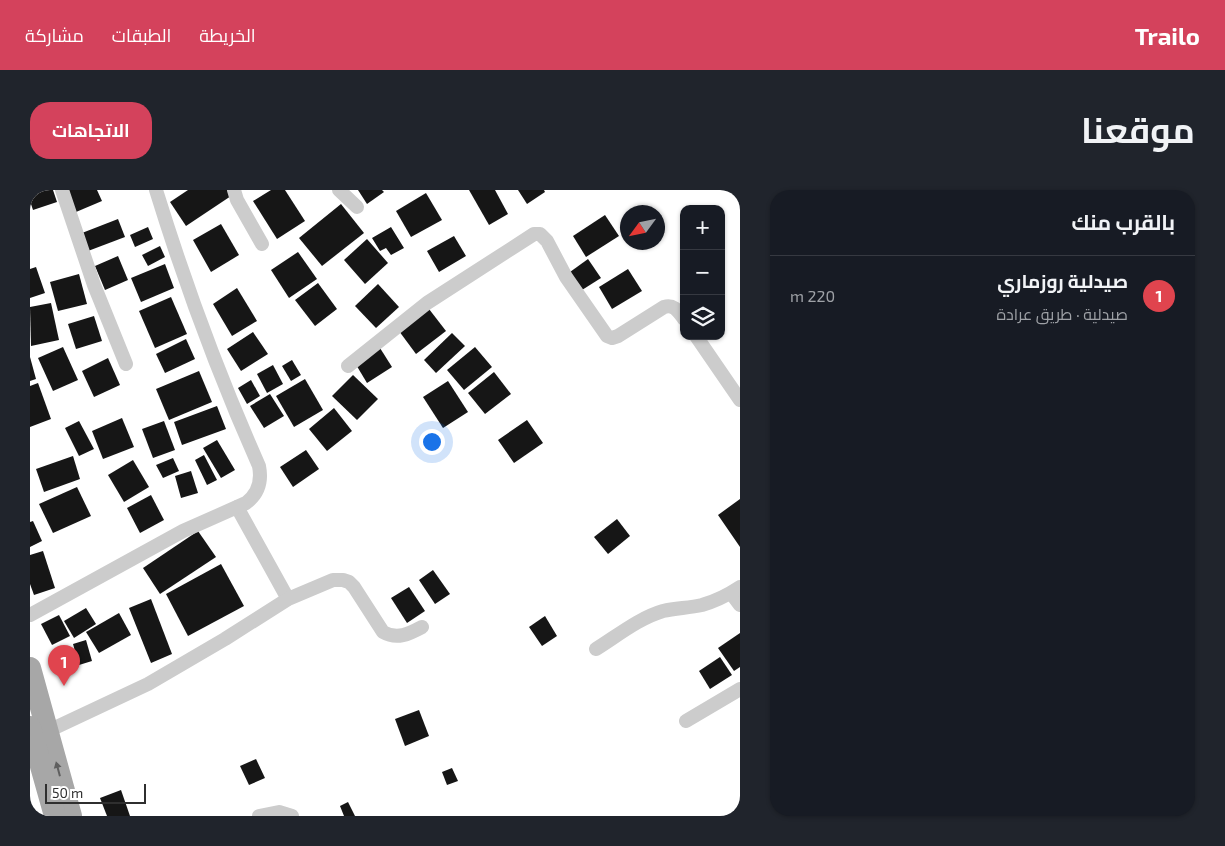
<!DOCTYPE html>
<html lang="ar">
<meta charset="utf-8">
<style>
:root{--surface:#171b24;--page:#20242c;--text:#f1f3f6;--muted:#9ea1a6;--line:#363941;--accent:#d4425c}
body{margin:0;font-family:"Exo 2",Cairo,sans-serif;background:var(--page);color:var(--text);direction:rtl}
.controls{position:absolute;right:15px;top:15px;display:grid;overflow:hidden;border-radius:10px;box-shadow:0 1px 4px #0004}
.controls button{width:45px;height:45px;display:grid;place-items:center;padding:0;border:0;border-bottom:1px solid var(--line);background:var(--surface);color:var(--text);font:25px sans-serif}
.compass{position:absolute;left:590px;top:15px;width:45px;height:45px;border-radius:50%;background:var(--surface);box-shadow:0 1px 4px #0004;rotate:237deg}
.scale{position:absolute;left:15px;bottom:12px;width:101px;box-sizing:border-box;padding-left:5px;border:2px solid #2f2f2f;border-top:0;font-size:14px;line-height:18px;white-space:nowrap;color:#2f2f2f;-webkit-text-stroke:4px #fff;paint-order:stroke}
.you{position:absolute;left:401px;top:251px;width:18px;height:18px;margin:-12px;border:4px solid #fff;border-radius:50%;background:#1a73e8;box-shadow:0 0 0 8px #1a73e833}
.badge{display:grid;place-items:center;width:32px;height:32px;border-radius:50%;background:var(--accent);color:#fff;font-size:16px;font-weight:700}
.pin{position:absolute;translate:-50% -41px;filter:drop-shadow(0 1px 2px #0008)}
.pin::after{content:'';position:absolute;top:26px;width:18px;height:15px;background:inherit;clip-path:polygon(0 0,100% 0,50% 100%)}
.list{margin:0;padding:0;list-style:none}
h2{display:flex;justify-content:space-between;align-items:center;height:65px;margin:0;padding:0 20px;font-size:21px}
h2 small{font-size:16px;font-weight:400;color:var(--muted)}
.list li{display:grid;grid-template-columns:32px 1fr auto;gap:15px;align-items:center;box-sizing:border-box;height:80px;padding:0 20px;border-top:1px solid var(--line)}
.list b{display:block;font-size:19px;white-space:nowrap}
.list p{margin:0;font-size:16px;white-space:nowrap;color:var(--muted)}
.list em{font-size:16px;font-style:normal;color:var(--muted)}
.icon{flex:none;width:28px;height:28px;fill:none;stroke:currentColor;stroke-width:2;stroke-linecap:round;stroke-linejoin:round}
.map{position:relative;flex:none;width:710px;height:626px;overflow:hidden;direction:ltr;border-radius:20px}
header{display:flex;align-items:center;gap:30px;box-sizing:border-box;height:70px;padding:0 25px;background:var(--accent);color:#fff}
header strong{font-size:24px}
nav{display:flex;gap:28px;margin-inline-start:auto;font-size:18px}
.intro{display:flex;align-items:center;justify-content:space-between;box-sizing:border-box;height:120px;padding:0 30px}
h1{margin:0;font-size:35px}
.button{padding:12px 22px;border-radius:20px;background:var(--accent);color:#fff;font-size:18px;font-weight:700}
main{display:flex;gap:30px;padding:0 30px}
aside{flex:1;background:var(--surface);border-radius:20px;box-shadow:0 1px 4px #0004}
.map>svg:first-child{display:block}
.building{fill:#161616}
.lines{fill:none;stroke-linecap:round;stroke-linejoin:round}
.street{stroke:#ccc;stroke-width:14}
.primary{stroke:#a7a7a7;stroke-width:22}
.oneway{fill:#5f5f5f}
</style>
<header>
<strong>Trailo</strong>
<nav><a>الخريطة</a><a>الطبقات</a><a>مشاركة</a></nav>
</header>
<div class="intro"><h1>موقعنا</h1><a class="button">الاتجاهات</a></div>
<main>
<aside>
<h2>بالقرب منك<small></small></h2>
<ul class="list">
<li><span class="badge" style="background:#e0444e">1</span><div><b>صيدلية روزماري</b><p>صيدلية · طريق عرادة</p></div><em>220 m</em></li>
</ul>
</aside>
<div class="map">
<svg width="710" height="626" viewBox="0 0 710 626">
<rect width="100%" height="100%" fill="#fff"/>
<g class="building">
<polygon points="0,0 23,0 27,12 3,20 0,11"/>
<polygon points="37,0 67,0 72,11 46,22"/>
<polygon points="158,0 197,0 201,6 156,36 140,12"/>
<polygon points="241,0 255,0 275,31 247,49 223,11"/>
<polygon points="328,0 352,0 354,2 337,14"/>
<polygon points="439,0 465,0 478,24 459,35"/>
<polygon points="488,0 514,0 515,2 497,14"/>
<polygon points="396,3 412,30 381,47 366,21"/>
<polygon points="311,14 334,43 292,76 269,48"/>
<polygon points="575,25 589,46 556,67 543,46"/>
<polygon points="88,29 95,47 58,61 52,43"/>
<polygon points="191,34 209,65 181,82 163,50"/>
<polygon points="118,37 123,49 105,57 100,45"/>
<polygon points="361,37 374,58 361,65 356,58 350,61 342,48"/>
<polygon points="424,46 436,66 409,82 397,61"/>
<polygon points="337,49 358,73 335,94 314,70"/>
<polygon points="130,56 135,67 118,76 112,65"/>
<polygon points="268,62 287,89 259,108 241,80"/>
<polygon points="88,66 98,90 75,100 65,76"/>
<polygon points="558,69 571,88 552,100 540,82"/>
<polygon points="135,74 144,98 111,112 101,88"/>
<polygon points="6,77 15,103 0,108 0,79"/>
<polygon points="598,79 612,101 582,119 569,97"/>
<polygon points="49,84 57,114 28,121 20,92"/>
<polygon points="288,93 307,119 285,136 265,110"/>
<polygon points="348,94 369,117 346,138 325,116"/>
<polygon points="207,98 227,131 202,146 183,114"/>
<polygon points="141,107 157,144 125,158 109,121"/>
<polygon points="21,113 29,150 1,156 0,117"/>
<polygon points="399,119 416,141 386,164 369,141"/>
<polygon points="64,126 72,151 46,159 38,134"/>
<polygon points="223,142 238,164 211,181 197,159"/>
<polygon points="422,143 435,156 406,183 394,170"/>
<polygon points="156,149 165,169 135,183 126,164"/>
<polygon points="33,157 48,190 23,201 8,168"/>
<polygon points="445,157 462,177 434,200 417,180"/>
<polygon points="350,158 362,177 337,193 325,173"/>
<polygon points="0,167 6,189 0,191"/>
<polygon points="78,168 90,195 64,207 52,181"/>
<polygon points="262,170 271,185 261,191 252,176"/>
<polygon points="243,175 253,194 237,203 227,184"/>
<polygon points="169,181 182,212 139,230 126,199"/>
<polygon points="464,182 481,204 455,224 438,203"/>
<polygon points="323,185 348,209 327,230 302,206"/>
<polygon points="275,189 293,220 264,237 246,206"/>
<polygon points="221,190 230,206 217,214 208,198"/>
<polygon points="418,191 438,222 413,238 393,207"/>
<polygon points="8,193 21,229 0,237 0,196"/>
<polygon points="240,204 254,226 234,238 220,216"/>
<polygon points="187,216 196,239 152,255 144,232"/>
<polygon points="304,218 322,241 297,261 279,239"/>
<polygon points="92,228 104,257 73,269 62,241"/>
<polygon points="497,230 513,253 484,273 468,250"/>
<polygon points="49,231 64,259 49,266 35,238"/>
<polygon points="134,231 145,260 123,268 112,239"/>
<polygon points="187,250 205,280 191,288 173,258"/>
<polygon points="276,260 289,279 263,297 250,277"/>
<polygon points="174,265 187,290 177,295 165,270"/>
<polygon points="43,266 50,289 14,302 6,279"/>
<polygon points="143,268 149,281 133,288 126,275"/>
<polygon points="103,270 119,297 94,312 78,285"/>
<polygon points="161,281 168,303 151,308 145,286"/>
<polygon points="47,297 61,326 23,343 9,314"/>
<polygon points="121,305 134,330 110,343 97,318"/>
<polygon points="710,309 710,357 688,325"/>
<polygon points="587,329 600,346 578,364 564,347"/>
<polygon points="3,331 12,351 0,357 0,332"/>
<polygon points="168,341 186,367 130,404 113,378"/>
<polygon points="13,361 25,398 4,405 0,394 0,365"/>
<polygon points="191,374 214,416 158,446 136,404"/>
<polygon points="403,380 420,404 405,414 389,390"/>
<polygon points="379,397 395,421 377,433 361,408"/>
<polygon points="121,409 142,464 121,473 99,418"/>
<polygon points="56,418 66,434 44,448 34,431"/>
<polygon points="89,423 101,445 69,463 56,442"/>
<polygon points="29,425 40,446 22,455 11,434"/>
<polygon points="515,426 527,446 512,456 499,437"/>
<polygon points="710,443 710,477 704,481 688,458"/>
<polygon points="56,450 62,471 49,475 43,454"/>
<polygon points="690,467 702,485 680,499 669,481"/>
<polygon points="389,520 399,546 375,556 365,529"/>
<polygon points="226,569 235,588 219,595 210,576"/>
<polygon points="422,578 428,591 417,595 412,582"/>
<polygon points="91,600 100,626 77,626 70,608"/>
<polygon points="318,612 325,626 314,626 310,616"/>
</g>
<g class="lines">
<g class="street">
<polyline points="32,0 64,95 96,174"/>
<polyline points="204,0 207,10 232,54"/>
<polyline points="309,0 327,17"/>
<polyline points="666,146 710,210"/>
<path d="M 318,176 L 397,113 L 504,44 L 510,44 L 517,51 L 536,87 L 577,146 L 582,148 L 588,146 L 634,117 C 644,114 648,121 654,129"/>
<polyline points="207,317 258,409"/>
<polyline points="701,403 710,415"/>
<path d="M 0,425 L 153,341 L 216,313 C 228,304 232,291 229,276 C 189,186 155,94 126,0"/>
<path d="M 566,459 C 587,446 609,428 633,421 C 646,418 659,418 672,415 C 686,411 698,405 710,397"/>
<polyline points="656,531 710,499"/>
<path d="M 18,541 L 118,494 L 195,449 L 258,409 L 303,390 L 313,390 L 319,392 L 324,397 L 353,442 C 367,450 379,444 392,437"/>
<polyline points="229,626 249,622 262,626"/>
</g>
<g class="primary">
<polyline points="0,478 41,626"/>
<polyline points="0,537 25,626"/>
</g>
</g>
<defs><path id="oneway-solid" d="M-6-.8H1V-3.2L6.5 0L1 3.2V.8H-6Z" transform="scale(1.25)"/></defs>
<use class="oneway" href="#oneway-solid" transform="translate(28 579) rotate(-105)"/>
</svg>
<div class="controls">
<button>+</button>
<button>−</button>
<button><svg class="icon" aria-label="layers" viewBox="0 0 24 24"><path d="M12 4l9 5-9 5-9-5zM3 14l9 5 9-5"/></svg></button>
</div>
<svg class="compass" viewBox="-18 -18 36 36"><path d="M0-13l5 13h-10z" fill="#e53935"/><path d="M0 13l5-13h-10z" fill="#9ea1a6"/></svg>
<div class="scale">50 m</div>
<div class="you"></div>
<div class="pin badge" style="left:34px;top:496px;background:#e0444e">1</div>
</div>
</main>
